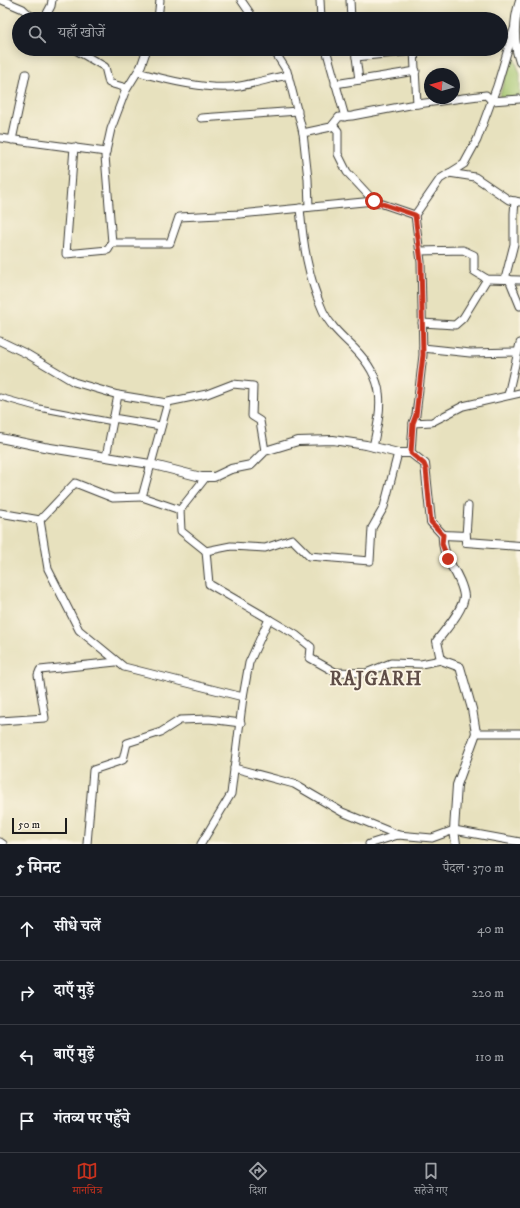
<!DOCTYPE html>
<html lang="hi">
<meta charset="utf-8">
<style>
:root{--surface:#171b24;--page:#242831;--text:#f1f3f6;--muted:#9ea1a6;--line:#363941;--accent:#c8321e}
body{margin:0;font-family:"IM FELL DW Pica","Noto Serif Devanagari",serif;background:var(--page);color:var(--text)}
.compass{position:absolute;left:424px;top:68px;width:36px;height:36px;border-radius:50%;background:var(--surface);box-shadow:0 2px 10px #0003;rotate:275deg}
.scale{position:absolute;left:12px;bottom:10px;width:55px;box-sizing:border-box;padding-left:4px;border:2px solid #1c1c1c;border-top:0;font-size:11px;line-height:14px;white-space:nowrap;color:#1c1c1c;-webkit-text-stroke:3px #fcf5e5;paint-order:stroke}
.stop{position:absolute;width:12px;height:12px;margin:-9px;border:3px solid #c8321e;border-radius:50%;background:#fff}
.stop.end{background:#c8321e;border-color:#fff;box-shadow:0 1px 4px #0008}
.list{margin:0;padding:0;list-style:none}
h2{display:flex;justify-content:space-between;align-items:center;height:52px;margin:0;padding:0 16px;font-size:17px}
h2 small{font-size:13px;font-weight:400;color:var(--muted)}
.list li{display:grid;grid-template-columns:26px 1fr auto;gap:12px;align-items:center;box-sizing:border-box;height:64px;padding:0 16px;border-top:1px solid var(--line)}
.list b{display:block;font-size:15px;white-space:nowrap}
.list em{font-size:13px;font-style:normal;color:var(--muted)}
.icon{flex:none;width:22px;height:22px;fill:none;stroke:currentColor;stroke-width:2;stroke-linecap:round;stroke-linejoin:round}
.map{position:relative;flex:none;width:520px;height:844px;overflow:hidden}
.search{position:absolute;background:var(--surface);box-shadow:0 2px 10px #0003;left:12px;right:12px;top:12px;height:44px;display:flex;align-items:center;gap:10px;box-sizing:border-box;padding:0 14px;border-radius:22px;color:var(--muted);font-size:15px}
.sheet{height:308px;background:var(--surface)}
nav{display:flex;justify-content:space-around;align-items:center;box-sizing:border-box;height:56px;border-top:1px solid var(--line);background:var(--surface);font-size:11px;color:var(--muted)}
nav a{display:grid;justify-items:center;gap:2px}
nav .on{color:var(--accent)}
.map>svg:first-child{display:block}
.green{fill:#a2c46d;stroke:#5f7044}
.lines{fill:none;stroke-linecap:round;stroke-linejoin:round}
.pedestrian-casing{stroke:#3a3a34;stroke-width:7}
.minor-casing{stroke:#3a3a34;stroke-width:9}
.tertiary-casing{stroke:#3a3a34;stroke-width:10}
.pedestrian{stroke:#fff;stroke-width:5}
.minor{stroke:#fff;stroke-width:7}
.tertiary{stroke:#fff;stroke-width:8}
.route{stroke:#c8321e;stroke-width:5}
.labels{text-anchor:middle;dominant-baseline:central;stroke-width:3.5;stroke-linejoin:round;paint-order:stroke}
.district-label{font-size:19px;font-weight:bold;letter-spacing:1px;fill:#5e4d46;stroke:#fcf5e5}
</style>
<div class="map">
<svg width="520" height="844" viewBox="0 0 520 844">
<rect width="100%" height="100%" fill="#fcf5e5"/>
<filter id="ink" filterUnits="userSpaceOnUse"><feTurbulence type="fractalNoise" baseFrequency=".025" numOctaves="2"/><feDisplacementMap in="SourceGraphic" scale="8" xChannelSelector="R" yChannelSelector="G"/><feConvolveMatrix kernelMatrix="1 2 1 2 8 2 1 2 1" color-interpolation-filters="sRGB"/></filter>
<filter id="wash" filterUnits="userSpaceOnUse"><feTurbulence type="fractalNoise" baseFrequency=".012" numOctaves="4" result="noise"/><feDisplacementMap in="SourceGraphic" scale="16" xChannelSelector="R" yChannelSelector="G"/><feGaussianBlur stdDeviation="0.9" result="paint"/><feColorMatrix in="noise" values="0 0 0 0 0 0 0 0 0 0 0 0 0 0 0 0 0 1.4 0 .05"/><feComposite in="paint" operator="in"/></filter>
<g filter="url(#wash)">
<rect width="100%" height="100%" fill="#e7e1be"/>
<polygon class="green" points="513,54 520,74 520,97 499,97"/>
</g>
<g filter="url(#ink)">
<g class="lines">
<defs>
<polyline id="pedestrian" points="0,397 39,408 113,422"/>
<g id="minor">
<polyline points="2,0 23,9 34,19"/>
<polyline points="241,0 254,19"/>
<polyline points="320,0 321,19"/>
<polyline points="350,0 351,19"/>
<polyline points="44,19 51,6 52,0"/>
<polyline points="158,19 160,0"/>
<polyline points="74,49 105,67 109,83 127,88"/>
<polyline points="273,49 287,71 303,133"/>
<polyline points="326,49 345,117"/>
<polyline points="355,49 359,80"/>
<polyline points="356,57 414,51 417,104"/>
<path d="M 138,72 C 166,80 211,91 240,86 C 256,83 272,78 288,75"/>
<polyline points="335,84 416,71"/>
<polyline points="201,118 298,111"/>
<polyline points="333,125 338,131 338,154 347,172 374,201"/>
<polyline points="0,138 106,152"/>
<polyline points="12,140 26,74"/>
<polyline points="74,147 66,254 108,250 112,243 170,243 179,217 240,214 374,201 415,215 440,179 464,164 477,140 497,86 514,29"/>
<polyline points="449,173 475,177 509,200 520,202"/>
<polyline points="309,207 308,179 303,133 331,127 339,117 352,116 410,105 486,95 492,101 520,99"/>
<path d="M 300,208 C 303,243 308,278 323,311 C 330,326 343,337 354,348 C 387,381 382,405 373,447"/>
<polyline points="112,243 105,156 111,129 125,92 141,66 147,49"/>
<polyline points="420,251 463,250 474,255 474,271 487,279 520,280"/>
<polyline points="505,279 514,244 514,213 515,201"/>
<polyline points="509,279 520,306"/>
<polyline points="422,323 455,325 463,318 487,279"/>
<polyline points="0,341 27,354 74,382 118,395"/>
<polyline points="423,348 470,353 518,352"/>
<polyline points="508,395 520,343"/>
<polyline points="113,418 161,426"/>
<polyline points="413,423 432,422 463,406 520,393"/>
<polyline points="265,451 260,421 252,416 253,386 233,384 207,394 168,402 142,497 180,510 181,531 206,551 231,546 265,548 292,539 309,556 370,561 372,528 384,507 398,453"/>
<polyline points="411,453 413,423 416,415 423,355 421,262 415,215"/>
<polyline points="106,457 118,395 167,403"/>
<polyline points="142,497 113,498 75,483 40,520 48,569 79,630 124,667 243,697 231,794 201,844"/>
<polyline points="180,510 206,477"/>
<polyline points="0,513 40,520"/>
<polyline points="466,536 468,506"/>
<polyline points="206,551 209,584 269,619 249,663 243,697"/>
<polyline points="269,619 296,635 311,647 310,658 335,672 366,673 391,663 421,664 441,660"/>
<polyline points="0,721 45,718 38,675 40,670 116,662"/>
<polyline points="476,733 520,733"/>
<polyline points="234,768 294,784 342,812 398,835"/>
<polyline points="0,842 3,844"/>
<polyline points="87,844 93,770 123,760 127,743 161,732 180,720 209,719 241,723"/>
<polyline points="369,844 398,835 432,838 454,830 520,842"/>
</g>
<g id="tertiary">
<path d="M 520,1 C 513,22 513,41 520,62"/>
<path d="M 0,438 L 44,447 L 150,464 L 201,477 L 214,477 L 231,469 L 251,465 L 265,451 L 298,441 L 333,440 L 366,445 L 398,453 L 411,453 L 425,464 L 431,522 L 443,535 C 442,547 446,556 452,567 C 457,574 463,587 464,596 C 464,609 445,630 437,641 L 441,660 L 460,667 L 472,709 L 476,733 L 457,785 L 454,830 L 456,844"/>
<polyline points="443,535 466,536 466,542 520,546"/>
</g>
</defs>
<use href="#pedestrian" class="pedestrian-casing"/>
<use href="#minor" class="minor-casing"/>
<use href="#tertiary" class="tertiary-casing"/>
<use href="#pedestrian" class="pedestrian"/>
<use href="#minor" class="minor"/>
<use href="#tertiary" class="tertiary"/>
</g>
</g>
<g class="lines" filter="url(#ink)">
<polyline class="route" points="374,201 415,215 421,262 423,355 416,415 413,423 411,453 424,464 426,469 431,522 443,535 442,544 448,559"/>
</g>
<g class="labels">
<g class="district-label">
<text x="376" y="679">RAJGARH</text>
</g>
</g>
</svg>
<svg class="compass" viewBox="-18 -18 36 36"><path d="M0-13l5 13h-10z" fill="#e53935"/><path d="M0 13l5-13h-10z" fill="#9ea1a6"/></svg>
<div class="scale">50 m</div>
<div class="stop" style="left:374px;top:201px"></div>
<div class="stop end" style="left:448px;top:559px"></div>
<div class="search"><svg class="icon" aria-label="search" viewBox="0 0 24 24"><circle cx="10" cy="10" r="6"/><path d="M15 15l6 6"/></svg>यहाँ खोजें</div>
</div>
<section class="sheet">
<h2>5 मिनट<small>पैदल · 370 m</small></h2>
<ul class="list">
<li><svg class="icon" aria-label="ahead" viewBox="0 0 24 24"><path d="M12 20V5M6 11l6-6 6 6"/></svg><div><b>सीधे चलें</b></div><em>40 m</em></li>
<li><svg class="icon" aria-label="right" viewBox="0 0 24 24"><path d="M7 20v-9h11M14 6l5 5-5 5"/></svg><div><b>दाएँ मुड़ें</b></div><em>220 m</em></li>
<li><svg class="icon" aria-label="left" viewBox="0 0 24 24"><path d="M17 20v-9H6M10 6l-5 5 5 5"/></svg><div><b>बाएँ मुड़ें</b></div><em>110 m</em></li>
<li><svg class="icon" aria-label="arrive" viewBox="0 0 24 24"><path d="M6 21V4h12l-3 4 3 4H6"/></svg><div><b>गंतव्य पर पहुँचे</b></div></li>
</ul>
</section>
<nav>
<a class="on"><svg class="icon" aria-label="map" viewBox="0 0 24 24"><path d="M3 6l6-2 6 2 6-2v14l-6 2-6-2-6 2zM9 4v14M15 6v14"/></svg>मानचित्र</a>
<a><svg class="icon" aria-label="directions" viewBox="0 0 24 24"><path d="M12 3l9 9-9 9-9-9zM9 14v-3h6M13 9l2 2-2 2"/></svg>दिशा</a>
<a><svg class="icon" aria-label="saved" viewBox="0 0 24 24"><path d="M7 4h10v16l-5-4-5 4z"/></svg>सहेजे गए</a>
</nav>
